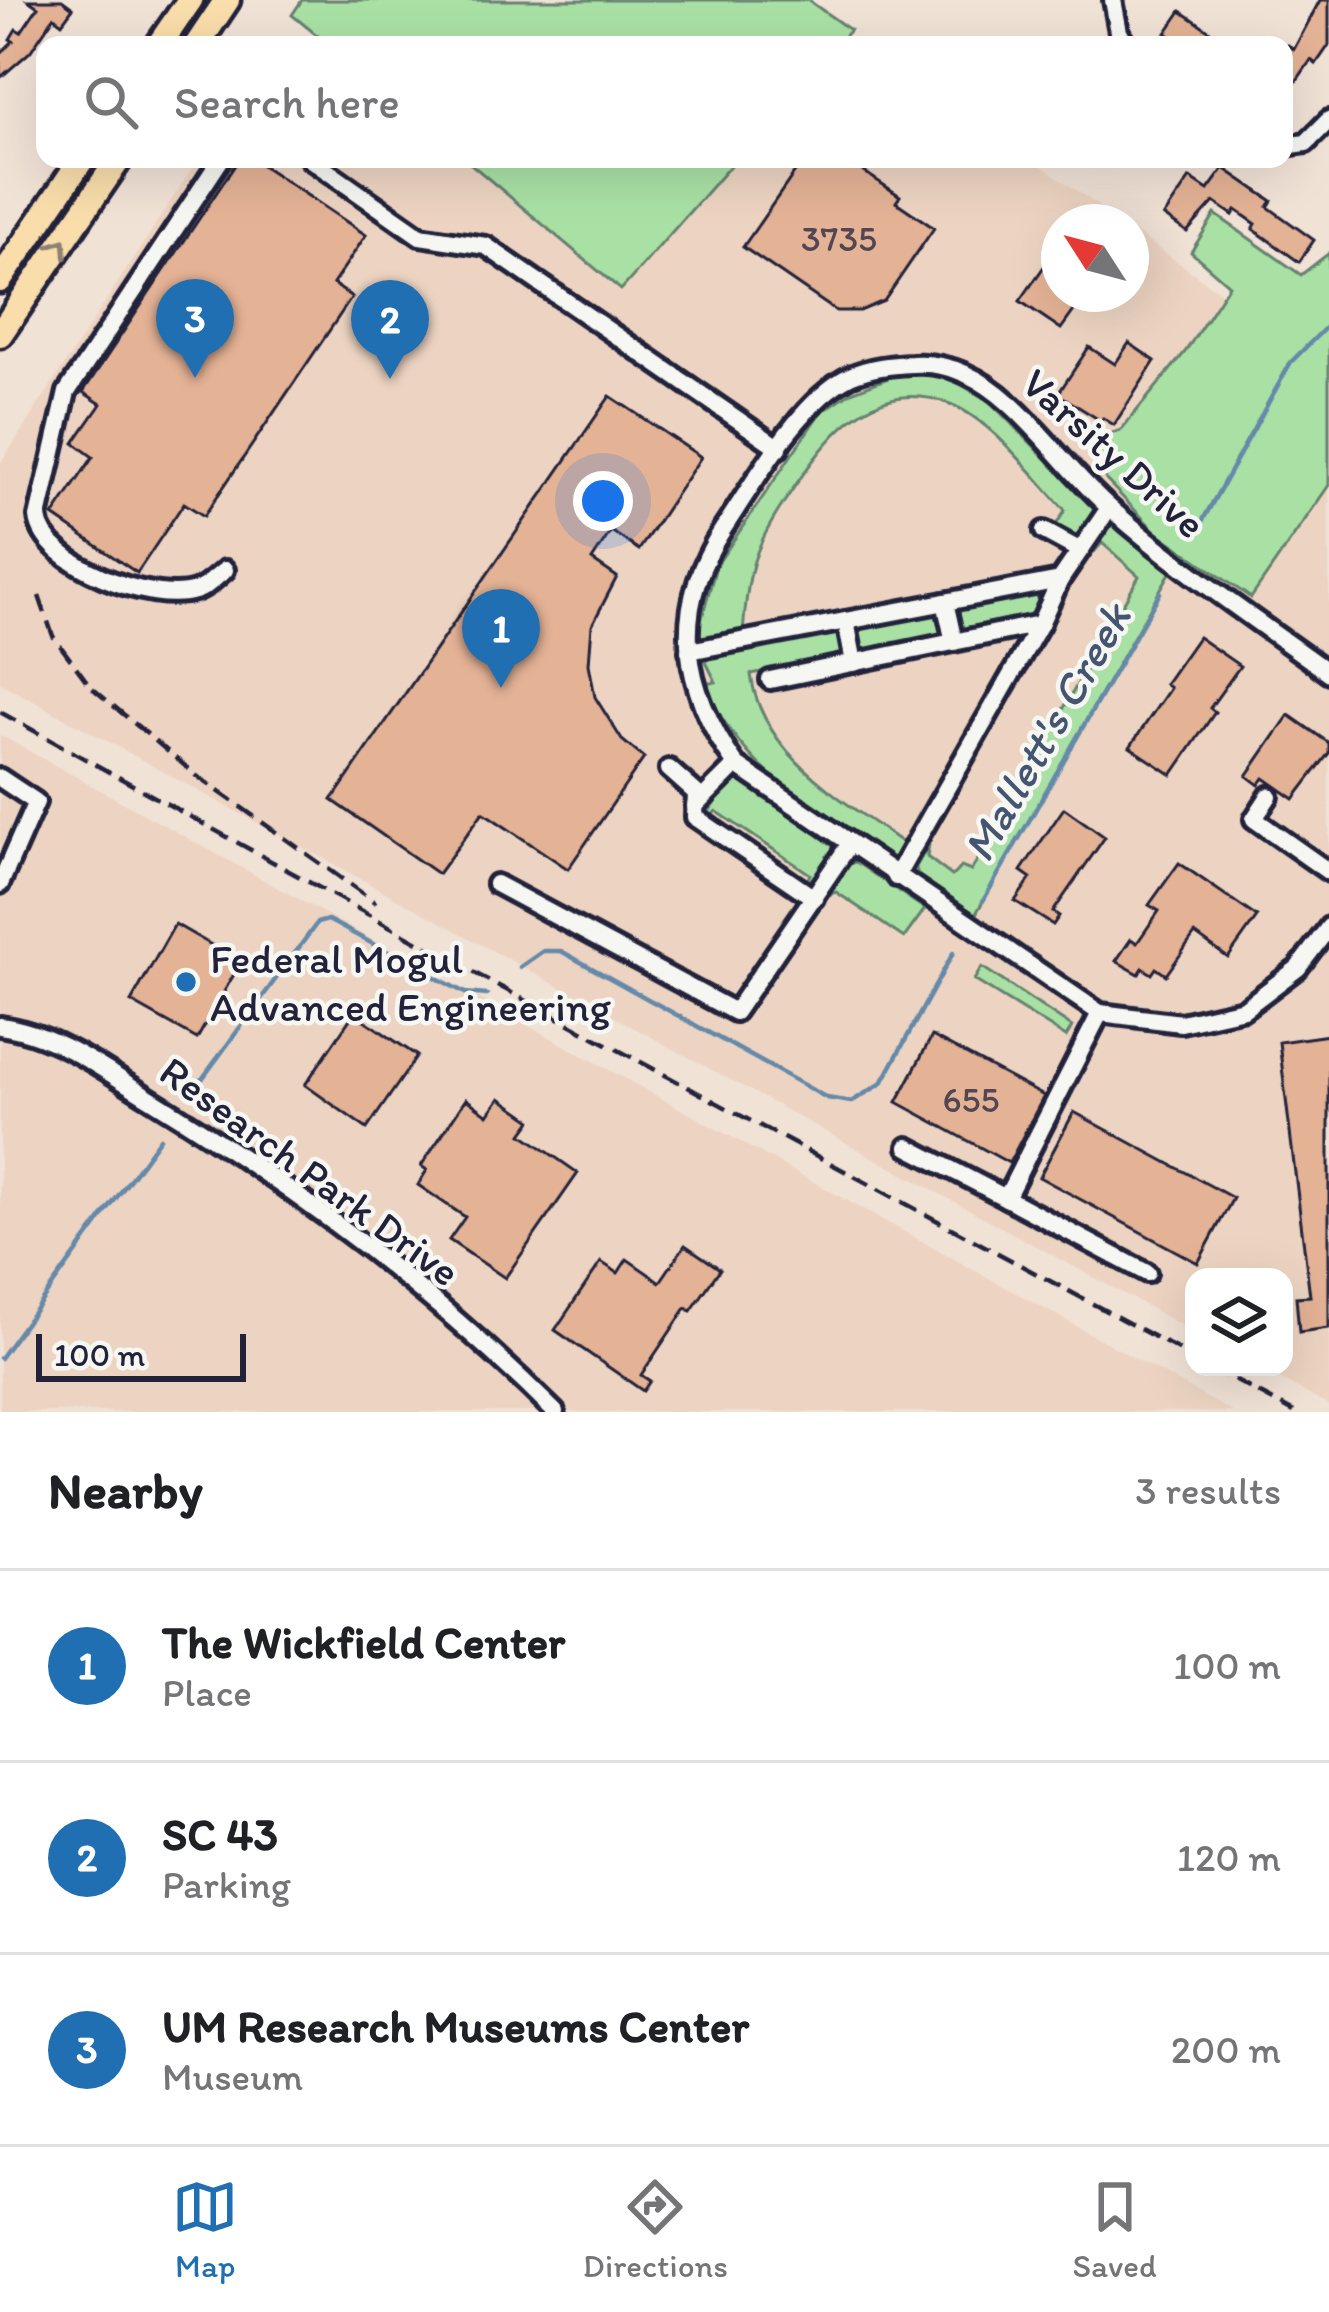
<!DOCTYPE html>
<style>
:root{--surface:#fff;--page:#f6f6f6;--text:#202124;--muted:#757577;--line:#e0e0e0;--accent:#1f6fb2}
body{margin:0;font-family:Itim,sans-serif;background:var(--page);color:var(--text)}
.controls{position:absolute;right:36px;bottom:36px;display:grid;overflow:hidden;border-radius:24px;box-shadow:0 12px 48px #0002}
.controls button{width:108px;height:108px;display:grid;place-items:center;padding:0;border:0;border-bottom:3px solid var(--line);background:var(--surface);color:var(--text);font:60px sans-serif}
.compass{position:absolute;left:1041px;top:204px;width:108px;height:108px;border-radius:50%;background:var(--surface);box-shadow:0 12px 48px #0002;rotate:306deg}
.scale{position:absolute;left:36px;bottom:30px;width:210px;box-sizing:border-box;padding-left:12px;border:6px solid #22223b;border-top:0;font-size:33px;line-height:42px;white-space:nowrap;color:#22223b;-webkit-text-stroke:9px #f6f6f2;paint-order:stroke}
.you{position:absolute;left:603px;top:501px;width:42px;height:42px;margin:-30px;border:9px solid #fff;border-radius:50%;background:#1a73e8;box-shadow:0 0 0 18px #1a73e833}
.badge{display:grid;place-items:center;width:78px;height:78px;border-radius:50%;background:var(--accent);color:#fff;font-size:39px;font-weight:700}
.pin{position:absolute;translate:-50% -99px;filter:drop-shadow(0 3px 6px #0008)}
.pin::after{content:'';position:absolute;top:63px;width:42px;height:36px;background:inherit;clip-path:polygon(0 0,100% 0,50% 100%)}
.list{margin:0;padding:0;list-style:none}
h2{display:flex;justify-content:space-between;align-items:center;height:156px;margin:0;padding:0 48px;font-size:51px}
h2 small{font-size:39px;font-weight:400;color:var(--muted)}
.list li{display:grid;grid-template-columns:78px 1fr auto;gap:36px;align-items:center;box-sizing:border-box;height:192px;padding:0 48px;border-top:3px solid var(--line)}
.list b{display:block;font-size:45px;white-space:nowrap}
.list p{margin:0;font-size:39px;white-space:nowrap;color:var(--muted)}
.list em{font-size:39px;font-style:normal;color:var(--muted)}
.icon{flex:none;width:66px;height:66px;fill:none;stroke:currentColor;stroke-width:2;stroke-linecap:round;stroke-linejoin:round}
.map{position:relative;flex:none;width:1329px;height:1412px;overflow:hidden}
.search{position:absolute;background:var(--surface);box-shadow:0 12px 48px #0002;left:36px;right:36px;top:36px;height:132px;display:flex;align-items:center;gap:30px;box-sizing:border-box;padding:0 42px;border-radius:24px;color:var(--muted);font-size:45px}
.sheet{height:732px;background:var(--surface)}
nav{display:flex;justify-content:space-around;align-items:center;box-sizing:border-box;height:168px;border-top:3px solid var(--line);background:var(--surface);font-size:33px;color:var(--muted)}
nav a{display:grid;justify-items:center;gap:6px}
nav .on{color:var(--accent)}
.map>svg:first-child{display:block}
.built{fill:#edd4c2}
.green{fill:#a9e1a5;stroke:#668270;stroke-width:3}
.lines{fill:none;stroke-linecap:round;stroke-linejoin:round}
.stream{stroke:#6589a9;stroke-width:4.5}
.building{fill:#e4b295;stroke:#22223b;stroke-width:3}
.minor-casing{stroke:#22223b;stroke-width:26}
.highway-casing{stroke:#22223b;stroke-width:33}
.minor{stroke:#f6f6f2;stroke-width:16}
.highway{stroke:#f9ddab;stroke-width:24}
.rail{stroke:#22223b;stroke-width:4.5;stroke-dasharray:18 9;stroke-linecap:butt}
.oneway{stroke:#8e8073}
.poi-dot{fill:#1f6fb2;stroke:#f6f6f2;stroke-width:4.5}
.labels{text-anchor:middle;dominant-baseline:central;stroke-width:9;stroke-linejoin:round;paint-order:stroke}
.number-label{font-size:36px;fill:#524652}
.street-label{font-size:42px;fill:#22223b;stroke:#f6f6f2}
.poi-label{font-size:42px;fill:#22223b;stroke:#f6f6f2;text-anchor:start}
.water-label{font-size:45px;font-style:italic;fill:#445572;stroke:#f6f6f2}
</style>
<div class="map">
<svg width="1329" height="1412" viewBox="0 0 1329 1412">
<rect width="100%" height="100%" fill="#f1e2d6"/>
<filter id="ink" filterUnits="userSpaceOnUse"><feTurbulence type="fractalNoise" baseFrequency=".00833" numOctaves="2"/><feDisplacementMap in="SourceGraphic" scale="24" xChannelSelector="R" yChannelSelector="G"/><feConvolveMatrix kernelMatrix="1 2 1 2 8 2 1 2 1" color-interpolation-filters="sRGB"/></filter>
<g filter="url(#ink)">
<g class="built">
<polygon points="198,159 1032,159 1121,222 1059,222 1059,294 1131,294 1131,229 1329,369 1329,1406 1258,1367 1284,1367 1284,1277 1194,1277 1194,1332 0,683 0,464"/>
<polygon points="0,735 666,1101 1233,1412 0,1412"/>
</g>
<g class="green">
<polygon points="302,0 808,0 850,30 836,45 329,45 292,15"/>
<polygon points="465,159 736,159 621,290"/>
<polygon points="1215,214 1301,275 1329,253 1329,485 1251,598 1156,532 1106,480 1094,440 1121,430 1185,352 1229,285 1191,252"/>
<path d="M 904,372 L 951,379 L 989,401 L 1095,508 L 1074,542 L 1055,527 L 1065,510 C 1034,477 992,420 950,404 C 879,377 836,427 799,480 C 782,505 763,532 754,561 C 747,585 745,609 743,634 L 713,639 L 697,636 L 716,566 L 820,413 L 851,392 Z"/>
<polygon points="1110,521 1171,571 974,917 918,879 916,867 929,844 927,857 952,876 961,867 971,871 1139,576 1102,543 1095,551 1093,547"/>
<polygon points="1032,594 1038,597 1041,610 1035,620 962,634 959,632 955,613 960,607"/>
<polygon points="937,613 943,637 859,654 857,628"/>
<path d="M 836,632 L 841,634 L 844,656 L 751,674 C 761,755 845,801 904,844 L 913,834 L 901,856 L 889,859 C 816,810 739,770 705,684 L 716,682 L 706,662 L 710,656 Z"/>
<polygon points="740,779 832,845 834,851 812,888 806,883 810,874 716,811 710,818 706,816 729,782"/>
<polygon points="856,862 925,909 904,938 836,892 827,896 847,864"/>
<polygon points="982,967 1072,1027 1066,1037 974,980"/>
</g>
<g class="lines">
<g class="stream">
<polyline points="1194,536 1291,362 1329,324"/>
<polyline points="983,901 1160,593"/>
<polyline points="520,967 543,951 561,951 827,1098 851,1102 882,1083 953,953"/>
<polyline points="191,1094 317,923 328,920 465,993 487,995"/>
<polyline points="0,1358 160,1138"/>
</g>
</g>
<g class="building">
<polygon points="28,0 62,0 73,8 62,23 54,17 30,52 0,78 0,54 13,41 10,39 16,29 21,32 38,7"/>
<polygon points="1320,0 1329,0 1329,45 1316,64 1311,60 1284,99 1284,50 1288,45 1294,49"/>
<polygon points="1181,11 1207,29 1230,45 1184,45 1166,33"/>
<polygon points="239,159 253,159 366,235 333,284 352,297 204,516 184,503 137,573 53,516 93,457 74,443 101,404 83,392"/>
<polygon points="804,159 845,159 900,196 896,202 934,228 884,301 860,311 836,311 743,247"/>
<polygon points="1224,168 1272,201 1268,207 1314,240 1299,262 1253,229 1256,224 1236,210 1233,215 1214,202 1187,232 1164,216 1190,178 1208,190"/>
<polygon points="1059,245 1059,294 1086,294 1061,329 1020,301"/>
<polygon points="1129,343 1155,361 1114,425 1103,418 1101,421 1058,394 1089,347 1115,364"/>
<polygon points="610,396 701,457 639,550 611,531 592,560 617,577 592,625 589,664 595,697 622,740 644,758 568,869 483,812 438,874 332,800"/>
<polygon points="1198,637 1240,666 1210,708 1215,712 1172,775 1130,747 1170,688 1165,684"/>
<polygon points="1289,715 1329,743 1329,753 1294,799 1264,778 1259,785 1247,776"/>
<polygon points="1064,808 1105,837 1053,912 1059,916 1053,925 1015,901 1031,878 1021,871"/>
<polygon points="1179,863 1257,917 1228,958 1195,934 1166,975 1156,968 1152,974 1143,968 1139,974 1116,961 1131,939 1137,943 1159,911 1149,905"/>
<polygon points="175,924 241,962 197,1039 131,1002"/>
<polygon points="354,1013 417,1056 367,1129 305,1085"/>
<polygon points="1329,1035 1329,1328 1299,1332 1296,1297 1310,1296 1279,1042"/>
<polygon points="932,1036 1044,1096 1009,1163 897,1102"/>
<polygon points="500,1098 532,1120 522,1134 578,1173 505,1278 449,1240 465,1217 418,1185 427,1170 421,1166 466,1099 488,1115"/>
<polygon points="1074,1112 1233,1198 1198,1263 1039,1177"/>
<polygon points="685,1245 720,1269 691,1311 686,1308 641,1375 650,1381 643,1391 555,1330 601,1262 618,1273 627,1259 660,1282"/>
</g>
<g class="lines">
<defs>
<g id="minor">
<polyline points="1113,0 1119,32 1126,45"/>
<polyline points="1284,146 1306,143 1329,120"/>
<path d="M 221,159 L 67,392 L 38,517 C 43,565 153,605 195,591 C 206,588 216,577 225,570"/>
<polyline points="310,159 420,236 486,246 779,448"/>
<polyline points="1044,531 1079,550"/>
<polyline points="945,602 954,642"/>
<polyline points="846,621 854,663"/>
<polyline points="1040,624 1060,580"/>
<polyline points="689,651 1060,580 1109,508"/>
<path d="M 1329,673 C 1256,620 1179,569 1111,509 C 1074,477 1046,436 1010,404 C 983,379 949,361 912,364 C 891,365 870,367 850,376 C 799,401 754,483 723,529 C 669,611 683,689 736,765 L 1100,1013 L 1181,1023 L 1244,1009 L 1298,968 L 1329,927"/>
<polyline points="770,680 1040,624 896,877"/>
<polyline points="669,769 696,793 695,817 814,898"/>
<polyline points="0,778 36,802 0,884"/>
<polyline points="1269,796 1254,819 1329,872"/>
<polyline points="695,806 736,765"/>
<polyline points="496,884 735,1012 849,845"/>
<path d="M 0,1026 C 54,1033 103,1069 148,1097 C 294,1187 434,1291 555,1412"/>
<polyline points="908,1147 1006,1198 1100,1013"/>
<polyline points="1006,1198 1147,1273"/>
</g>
<g id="highway">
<polyline points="159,45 190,0"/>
<polyline points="197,45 227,0"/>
<polyline points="0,280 82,159"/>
<polyline points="0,334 119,159"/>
</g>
</defs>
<use href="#minor" class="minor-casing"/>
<use href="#highway" class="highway-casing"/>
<use href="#minor" class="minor"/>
<use href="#highway" class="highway"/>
<g class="rail">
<polyline points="39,596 53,636 91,687 197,776 376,903"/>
<polyline points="0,712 469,970 1194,1358"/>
<polyline points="1210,1367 1294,1412"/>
</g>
</g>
<defs><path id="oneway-chevron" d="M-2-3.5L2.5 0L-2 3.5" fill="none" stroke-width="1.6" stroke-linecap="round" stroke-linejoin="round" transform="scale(3)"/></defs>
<use class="oneway" href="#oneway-chevron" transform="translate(60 247) rotate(-56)"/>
</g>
<circle class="poi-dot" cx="186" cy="982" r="12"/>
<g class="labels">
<g class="number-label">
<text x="839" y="238">3735</text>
<text x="971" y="1099">655</text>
</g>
<g class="street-label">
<text transform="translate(1114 453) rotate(42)">Varsity Drive</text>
<text transform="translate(310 1171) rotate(36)">Research Park Drive</text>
</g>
<g class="poi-label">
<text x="210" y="958">Federal Mogul<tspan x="210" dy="48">Advanced Engineering</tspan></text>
</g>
<g class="water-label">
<text transform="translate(1046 732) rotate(-60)">Mallett's Creek</text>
</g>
</g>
</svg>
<div class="controls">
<button><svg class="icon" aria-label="layers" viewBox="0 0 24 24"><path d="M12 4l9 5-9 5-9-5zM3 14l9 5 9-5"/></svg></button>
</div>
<svg class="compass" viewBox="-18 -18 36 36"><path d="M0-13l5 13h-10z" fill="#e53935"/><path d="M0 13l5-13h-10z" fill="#757577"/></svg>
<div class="scale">100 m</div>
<div class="you"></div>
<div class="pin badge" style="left:501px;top:688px">1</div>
<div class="pin badge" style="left:390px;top:379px">2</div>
<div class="pin badge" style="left:195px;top:378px">3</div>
<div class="search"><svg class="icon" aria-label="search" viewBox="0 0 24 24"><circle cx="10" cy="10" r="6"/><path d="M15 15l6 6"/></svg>Search here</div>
</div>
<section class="sheet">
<h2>Nearby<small>3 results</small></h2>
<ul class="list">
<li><span class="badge">1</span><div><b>The Wickfield Center</b><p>Place</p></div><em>100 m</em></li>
<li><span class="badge">2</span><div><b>SC 43</b><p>Parking</p></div><em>120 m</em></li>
<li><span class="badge">3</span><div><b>UM Research Museums Center</b><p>Museum</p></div><em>200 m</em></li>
</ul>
</section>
<nav>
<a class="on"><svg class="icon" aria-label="map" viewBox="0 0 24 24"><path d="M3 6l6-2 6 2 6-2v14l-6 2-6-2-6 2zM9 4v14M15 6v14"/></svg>Map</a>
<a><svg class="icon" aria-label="directions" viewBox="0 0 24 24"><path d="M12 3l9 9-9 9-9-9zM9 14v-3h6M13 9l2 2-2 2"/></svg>Directions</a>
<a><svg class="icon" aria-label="saved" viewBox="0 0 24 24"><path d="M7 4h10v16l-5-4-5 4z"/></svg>Saved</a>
</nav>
